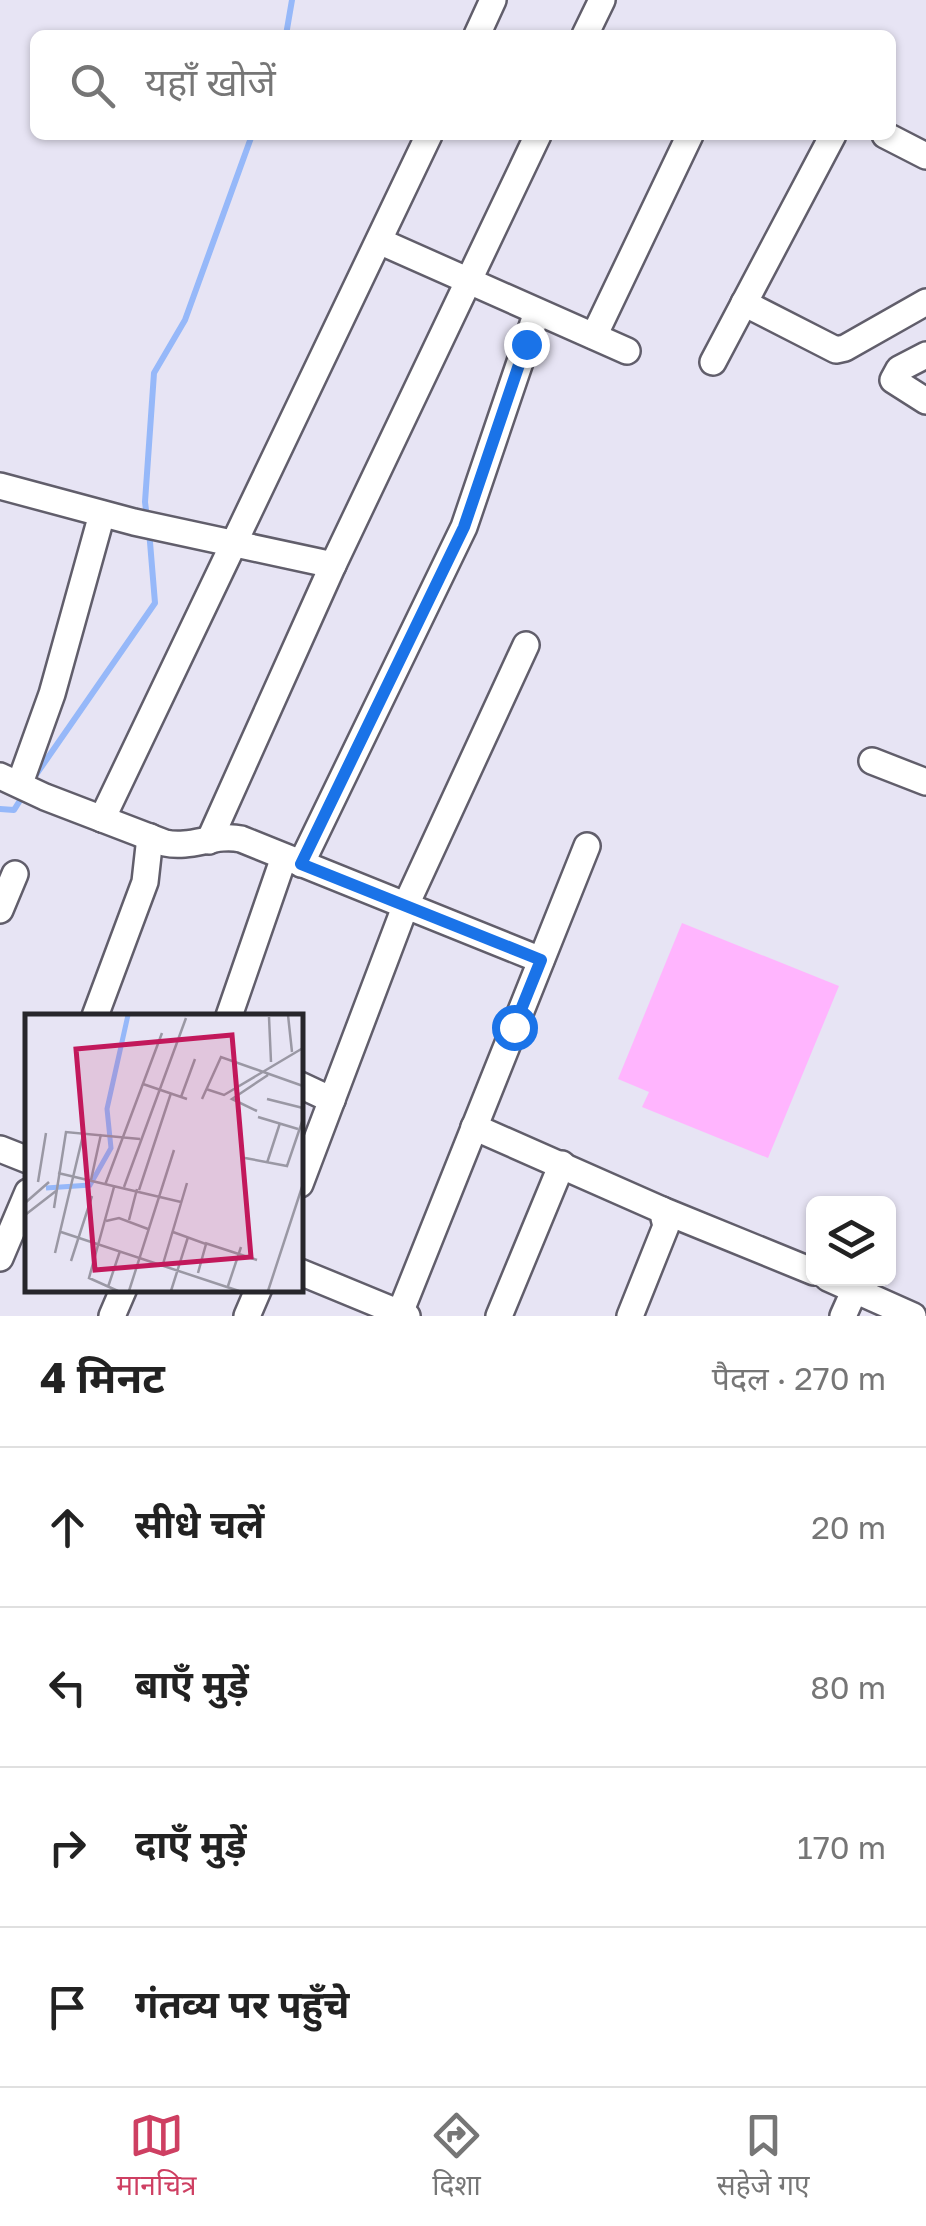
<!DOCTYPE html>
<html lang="hi">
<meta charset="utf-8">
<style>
:root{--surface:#fff;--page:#f2f2f2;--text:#222;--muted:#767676;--line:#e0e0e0;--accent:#ce3f62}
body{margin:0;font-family:"Golos Text","Noto Sans Devanagari",sans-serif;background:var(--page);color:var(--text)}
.controls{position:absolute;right:30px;bottom:30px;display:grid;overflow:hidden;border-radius:15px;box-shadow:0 2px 8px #0004}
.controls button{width:90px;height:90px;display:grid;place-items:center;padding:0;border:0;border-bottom:2px solid var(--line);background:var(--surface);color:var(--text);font:50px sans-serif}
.stop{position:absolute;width:30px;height:30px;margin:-22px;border:8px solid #1a73e8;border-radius:50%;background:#fff}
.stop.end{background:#1a73e8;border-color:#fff;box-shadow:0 2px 10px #0008}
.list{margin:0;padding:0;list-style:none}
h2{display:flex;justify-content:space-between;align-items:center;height:130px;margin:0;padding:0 40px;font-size:42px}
h2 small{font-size:32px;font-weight:400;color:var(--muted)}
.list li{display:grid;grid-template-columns:65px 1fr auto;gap:30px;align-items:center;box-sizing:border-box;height:160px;padding:0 40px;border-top:2px solid var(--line)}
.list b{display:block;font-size:38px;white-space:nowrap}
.list em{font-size:32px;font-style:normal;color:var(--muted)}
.icon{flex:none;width:55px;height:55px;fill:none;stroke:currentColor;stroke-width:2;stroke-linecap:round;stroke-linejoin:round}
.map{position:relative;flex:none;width:926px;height:1316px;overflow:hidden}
.search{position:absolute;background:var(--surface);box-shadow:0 2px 8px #0004;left:30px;right:30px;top:30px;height:110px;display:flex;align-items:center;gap:25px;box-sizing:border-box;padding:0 35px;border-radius:15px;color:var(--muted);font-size:38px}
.sheet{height:770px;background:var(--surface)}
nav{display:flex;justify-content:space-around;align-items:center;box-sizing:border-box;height:140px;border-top:2px solid var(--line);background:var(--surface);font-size:28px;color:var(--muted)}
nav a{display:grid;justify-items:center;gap:5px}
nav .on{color:var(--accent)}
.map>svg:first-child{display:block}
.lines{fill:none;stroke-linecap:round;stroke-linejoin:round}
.stream{stroke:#96b8f9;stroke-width:6}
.building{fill:#ffb5fe}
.minor-casing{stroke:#615e6b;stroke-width:30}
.minor{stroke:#fff;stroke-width:25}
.route{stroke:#1a73e8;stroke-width:12}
.inset-river{fill:none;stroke:#96b8f9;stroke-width:5}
.inset-road{fill:none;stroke:#9a98a4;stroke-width:2.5}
.view{fill:#c2185b;fill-opacity:0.15;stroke:#c2185b;stroke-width:5}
.inset-edge{fill:none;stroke:#27262b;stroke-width:5}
</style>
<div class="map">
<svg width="926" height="1316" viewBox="0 0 926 1316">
<rect width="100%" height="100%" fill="#e7e4f4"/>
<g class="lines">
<g class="stream">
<polyline points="286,35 292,0"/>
<polyline points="147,518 145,502 154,373 185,320 252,135"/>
<polyline points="33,779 155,603 149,530"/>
<polyline points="0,809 14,810 24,794"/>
</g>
</g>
<polygon class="building" points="682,923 839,986 768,1158 642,1107 649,1092 618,1079"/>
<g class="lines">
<defs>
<g id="minor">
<polyline points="477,35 493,0"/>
<polyline points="585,35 602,0"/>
<polyline points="885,135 926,156"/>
<polyline points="379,241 627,351"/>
<polyline points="744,303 836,350 845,348 926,302"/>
<polyline points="594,336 690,135"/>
<polyline points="926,355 899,369 893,380 926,401"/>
<polyline points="713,362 833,135"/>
<polyline points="0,486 134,522 333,565"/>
<polyline points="872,761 926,782"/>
<path d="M 0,776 L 45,797 L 165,843 C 191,849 216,833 241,839 L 541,960"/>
<polyline points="20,783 52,694 102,514"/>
<polyline points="102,819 429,135"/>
<polyline points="209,841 333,565 538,135"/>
<polyline points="301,864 464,527 537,312"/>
<polyline points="0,910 15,874"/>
<polyline points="95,1016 145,882 150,837"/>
<polyline points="229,1016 284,857"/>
<polyline points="300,1085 332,1100"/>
<polyline points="474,1127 662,1210 666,1226 630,1316"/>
<polyline points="0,1149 28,1160"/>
<polyline points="300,1184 405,907 526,645"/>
<polyline points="662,1210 814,1272"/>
<polyline points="0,1258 28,1192"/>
<polyline points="300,1272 407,1316"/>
<polyline points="828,1278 913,1316"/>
<polyline points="400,1313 587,846"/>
<polyline points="112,1316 124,1288"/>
<polyline points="247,1316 259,1288"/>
<polyline points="499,1316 562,1164"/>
<polyline points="843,1316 860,1278"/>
</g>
</defs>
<use href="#minor" class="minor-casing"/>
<use href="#minor" class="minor"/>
</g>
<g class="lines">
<polyline class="route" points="514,1027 541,960 301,864 464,527 526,344"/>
</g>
<g transform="translate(25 1014)">
<rect width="278" height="278" fill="#e7e4f4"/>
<path class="inset-river" d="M 21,174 L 65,171 L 86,134 L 82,95 L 103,1"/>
<path class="inset-road" d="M 263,1 L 267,38M 244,3 L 246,48M 118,70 L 162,85M 181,75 L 199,81 L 278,34M 156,83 L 170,45M 177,85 L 196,43 L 278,72M 242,85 L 278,94M 232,97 L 207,85 L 243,61M 233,103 L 273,115M 220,144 L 262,152 L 278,105M 242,149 L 255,109M 33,159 L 156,188M 66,166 L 76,120M 13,168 L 21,119M 80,171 L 137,19M 89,173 L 64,264 L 93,277M 99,173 L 161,4M 114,176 L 146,79M 0,189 L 24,168M 29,194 L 41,118 L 115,125M 0,201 L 31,177M 104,206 L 112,175M 81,207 L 94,204 L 123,215M 36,218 L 214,277M 148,218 L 181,230 L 173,259M 180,229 L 232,246M 30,239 L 59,117M 46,247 L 67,182M 138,250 L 162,169M 203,272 L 216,233M 83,273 L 95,237M 104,277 L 149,136M 146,277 L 163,223M 243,277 L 278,170"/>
<path class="view" d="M 207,21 L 226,243 L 70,256 L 51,35 Z"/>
<rect width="278" height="278" class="inset-edge"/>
</g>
</svg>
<div class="controls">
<button><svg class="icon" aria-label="layers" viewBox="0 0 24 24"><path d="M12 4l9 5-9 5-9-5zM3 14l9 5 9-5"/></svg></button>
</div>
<div class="stop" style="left:514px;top:1027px"></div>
<div class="stop end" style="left:526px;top:344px"></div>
<div class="search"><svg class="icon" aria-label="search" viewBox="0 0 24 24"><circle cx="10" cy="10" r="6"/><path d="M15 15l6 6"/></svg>यहाँ खोजें</div>
</div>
<section class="sheet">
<h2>4 मिनट<small>पैदल · 270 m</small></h2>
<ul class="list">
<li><svg class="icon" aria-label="ahead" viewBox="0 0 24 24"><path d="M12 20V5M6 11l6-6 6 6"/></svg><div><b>सीधे चलें</b></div><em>20 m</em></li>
<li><svg class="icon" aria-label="left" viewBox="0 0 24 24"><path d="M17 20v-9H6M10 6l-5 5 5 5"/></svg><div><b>बाएँ मुड़ें</b></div><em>80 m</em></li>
<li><svg class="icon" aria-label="right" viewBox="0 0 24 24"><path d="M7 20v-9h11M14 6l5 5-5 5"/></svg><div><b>दाएँ मुड़ें</b></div><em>170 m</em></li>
<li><svg class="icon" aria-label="arrive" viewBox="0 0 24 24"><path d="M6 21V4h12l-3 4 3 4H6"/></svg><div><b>गंतव्य पर पहुँचे</b></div></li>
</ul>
</section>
<nav>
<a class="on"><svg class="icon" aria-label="map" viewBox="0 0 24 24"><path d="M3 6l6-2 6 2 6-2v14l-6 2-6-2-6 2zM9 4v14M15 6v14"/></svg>मानचित्र</a>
<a><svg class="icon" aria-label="directions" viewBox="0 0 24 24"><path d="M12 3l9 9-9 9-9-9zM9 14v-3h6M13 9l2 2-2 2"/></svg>दिशा</a>
<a><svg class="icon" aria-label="saved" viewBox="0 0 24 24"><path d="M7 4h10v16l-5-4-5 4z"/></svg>सहेजे गए</a>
</nav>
